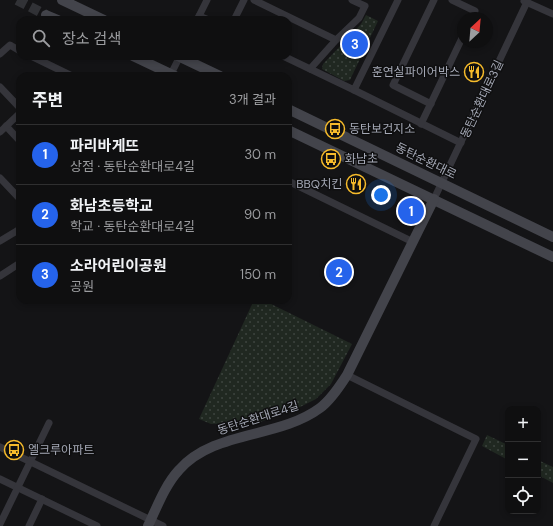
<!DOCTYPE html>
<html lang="ko">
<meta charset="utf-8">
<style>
:root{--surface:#0f0f10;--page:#1d1d1e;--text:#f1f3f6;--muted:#9b9c9f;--line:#2f2f30;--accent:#2563eb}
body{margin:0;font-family:"DM Sans","Noto Sans KR",sans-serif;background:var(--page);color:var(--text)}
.controls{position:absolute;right:12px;bottom:12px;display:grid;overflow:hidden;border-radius:8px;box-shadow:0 2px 6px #0003}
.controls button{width:36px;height:36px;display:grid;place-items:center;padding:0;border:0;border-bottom:1px solid var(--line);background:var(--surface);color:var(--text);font:20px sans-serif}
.compass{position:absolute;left:457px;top:12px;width:36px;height:36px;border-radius:50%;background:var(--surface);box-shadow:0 2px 6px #0003;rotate:26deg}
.you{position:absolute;left:381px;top:195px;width:14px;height:14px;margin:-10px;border:3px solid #fff;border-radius:50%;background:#1a73e8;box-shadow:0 0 0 6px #1a73e833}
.badge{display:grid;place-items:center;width:26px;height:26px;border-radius:50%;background:var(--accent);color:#fff;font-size:13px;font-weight:700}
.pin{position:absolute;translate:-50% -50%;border:2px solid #fff;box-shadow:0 1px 4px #0006}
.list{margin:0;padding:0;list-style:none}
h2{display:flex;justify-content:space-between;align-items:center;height:52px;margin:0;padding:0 16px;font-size:17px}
h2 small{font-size:13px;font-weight:400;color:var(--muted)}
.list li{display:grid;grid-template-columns:26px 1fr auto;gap:12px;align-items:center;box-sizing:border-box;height:60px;padding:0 16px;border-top:1px solid var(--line)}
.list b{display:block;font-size:15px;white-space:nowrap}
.list p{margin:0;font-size:13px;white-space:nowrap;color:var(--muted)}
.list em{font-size:13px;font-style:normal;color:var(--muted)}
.icon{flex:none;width:22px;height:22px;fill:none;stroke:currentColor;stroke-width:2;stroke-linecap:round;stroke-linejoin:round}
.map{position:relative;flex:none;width:553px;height:526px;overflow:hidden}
.search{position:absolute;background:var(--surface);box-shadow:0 2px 6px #0003;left:16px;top:16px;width:276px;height:44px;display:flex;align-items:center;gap:10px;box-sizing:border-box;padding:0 14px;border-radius:12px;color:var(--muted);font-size:15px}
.panel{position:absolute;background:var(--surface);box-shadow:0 2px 6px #0003;left:16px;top:72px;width:276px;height:232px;border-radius:12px}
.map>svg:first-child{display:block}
.park{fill:url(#park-dots)}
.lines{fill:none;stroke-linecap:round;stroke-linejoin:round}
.secondary-tunnel{stroke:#313236;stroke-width:10;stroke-dasharray:10 5;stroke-linecap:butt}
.street{stroke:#35353b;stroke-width:7}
.secondary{stroke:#43444b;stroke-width:10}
.labels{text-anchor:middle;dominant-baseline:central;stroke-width:3;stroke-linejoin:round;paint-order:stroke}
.poi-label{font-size:12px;fill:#a5a9b6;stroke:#0f0f10;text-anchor:start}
.street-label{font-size:12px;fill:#a5a9b6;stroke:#0f0f10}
</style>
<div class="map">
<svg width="553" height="526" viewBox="0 0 553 526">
<defs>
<pattern id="park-dots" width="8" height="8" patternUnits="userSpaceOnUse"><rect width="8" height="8" fill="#202821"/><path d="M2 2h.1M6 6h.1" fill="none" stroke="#3d443f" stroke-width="1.8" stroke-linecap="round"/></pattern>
</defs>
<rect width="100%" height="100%" fill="#141416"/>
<g class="park">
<polygon points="366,15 378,21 350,80 344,81 322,69 323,64 361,24"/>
<polygon points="254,300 263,300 352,344 331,384 316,399 300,407 260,422 211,424 199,419"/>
<polygon points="487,435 508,445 508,460 482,446"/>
<polygon points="538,460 553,467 553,483 538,475"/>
</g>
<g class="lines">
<polyline class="secondary-tunnel" points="17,0 46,15"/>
<g class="street">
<polyline points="254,0 336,40 359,18 365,6 352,0"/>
<polyline points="452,0 475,11 472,18"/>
<polyline points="524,1 553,14"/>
<polyline points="199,16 209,20"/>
<polyline points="197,20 207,0"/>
<polyline points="234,20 244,0"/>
<polyline points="0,54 10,45 20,51"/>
<polyline points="31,56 72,76"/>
<polyline points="283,56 354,90 398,0"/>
<polyline points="310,69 336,40"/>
<polyline points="170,76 180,56"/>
<polyline points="0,87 20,108"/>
<polyline points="354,90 461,143"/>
<polyline points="431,104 393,85 434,0"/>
<polyline points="421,124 463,36"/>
<polyline points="6,126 20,141"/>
<polyline points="0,132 20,113"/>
<polyline points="0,178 20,199"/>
<polyline points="288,181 413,242"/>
<polyline points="434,199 527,2"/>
<polyline points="0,241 20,229"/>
<polyline points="0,276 20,263"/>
<polyline points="347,375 476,439 434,526"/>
<polyline points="0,447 163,526"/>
<polyline points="0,479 97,526"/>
<polyline points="0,524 49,423"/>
<polyline points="29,526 42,499"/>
</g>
<g class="secondary">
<polyline points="62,0 104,20"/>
<polyline points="46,15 58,20"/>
<polyline points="133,56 175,76"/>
<polyline points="178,56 220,76"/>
<polyline points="288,109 553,237"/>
<polyline points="288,130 553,257"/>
<path d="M 148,526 C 157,507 165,485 179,470 C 214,430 278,439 320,408 C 331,400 340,386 347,375 L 434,199"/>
</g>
</g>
<defs>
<symbol id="restaurant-ring" viewBox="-11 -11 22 22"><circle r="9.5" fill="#0f0f10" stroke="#f6bb2b" stroke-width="1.5"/><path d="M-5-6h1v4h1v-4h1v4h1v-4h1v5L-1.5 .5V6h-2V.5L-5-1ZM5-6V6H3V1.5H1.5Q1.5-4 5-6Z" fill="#f6bb2b"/></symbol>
<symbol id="bus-ring" viewBox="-11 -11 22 22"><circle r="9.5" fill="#0f0f10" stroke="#f6bb2b" stroke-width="1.5"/><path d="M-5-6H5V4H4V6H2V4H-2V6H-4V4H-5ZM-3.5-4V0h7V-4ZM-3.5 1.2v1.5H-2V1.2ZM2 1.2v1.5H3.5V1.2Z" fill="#f6bb2b"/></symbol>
</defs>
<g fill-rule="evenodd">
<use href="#restaurant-ring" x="463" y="61" width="22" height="22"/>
<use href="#bus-ring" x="324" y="118" width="22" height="22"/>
<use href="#bus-ring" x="320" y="148" width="22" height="22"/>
<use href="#restaurant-ring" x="345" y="173" width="22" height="22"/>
<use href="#bus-ring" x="3" y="439" width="22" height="22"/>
</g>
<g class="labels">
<g class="poi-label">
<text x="460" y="72" text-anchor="end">훈연실파이어박스</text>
<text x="349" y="129">동탄보건지소</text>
<text x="345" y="159">화남초</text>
<text x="342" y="184" text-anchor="end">BBQ치킨</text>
<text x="28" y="450">엘크루아파트</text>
</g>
<g class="street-label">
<text transform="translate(482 99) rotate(-65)">동탄순환대로3길</text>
<text transform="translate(426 161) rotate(26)">동탄순환대로</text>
<text transform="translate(258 418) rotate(-18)">동탄순환대로4길</text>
</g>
</g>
</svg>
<div class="controls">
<button>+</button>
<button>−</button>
<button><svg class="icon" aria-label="locate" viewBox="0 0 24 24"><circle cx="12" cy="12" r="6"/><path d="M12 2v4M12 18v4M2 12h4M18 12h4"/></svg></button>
</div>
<svg class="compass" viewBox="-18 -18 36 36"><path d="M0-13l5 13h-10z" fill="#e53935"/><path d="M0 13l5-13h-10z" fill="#9b9c9f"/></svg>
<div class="you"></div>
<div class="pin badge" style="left:411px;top:211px">1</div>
<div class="pin badge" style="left:339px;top:272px">2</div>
<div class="pin badge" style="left:355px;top:44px">3</div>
<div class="search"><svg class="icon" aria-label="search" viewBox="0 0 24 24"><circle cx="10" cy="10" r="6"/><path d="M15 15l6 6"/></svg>장소 검색</div>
<section class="panel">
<h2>주변<small>3개 결과</small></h2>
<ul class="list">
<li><span class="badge">1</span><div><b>파리바게뜨</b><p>상점 · 동탄순환대로4길</p></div><em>30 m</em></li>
<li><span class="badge">2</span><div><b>화남초등학교</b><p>학교 · 동탄순환대로4길</p></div><em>90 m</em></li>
<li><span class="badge">3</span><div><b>소라어린이공원</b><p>공원</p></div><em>150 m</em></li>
</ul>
</section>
</div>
